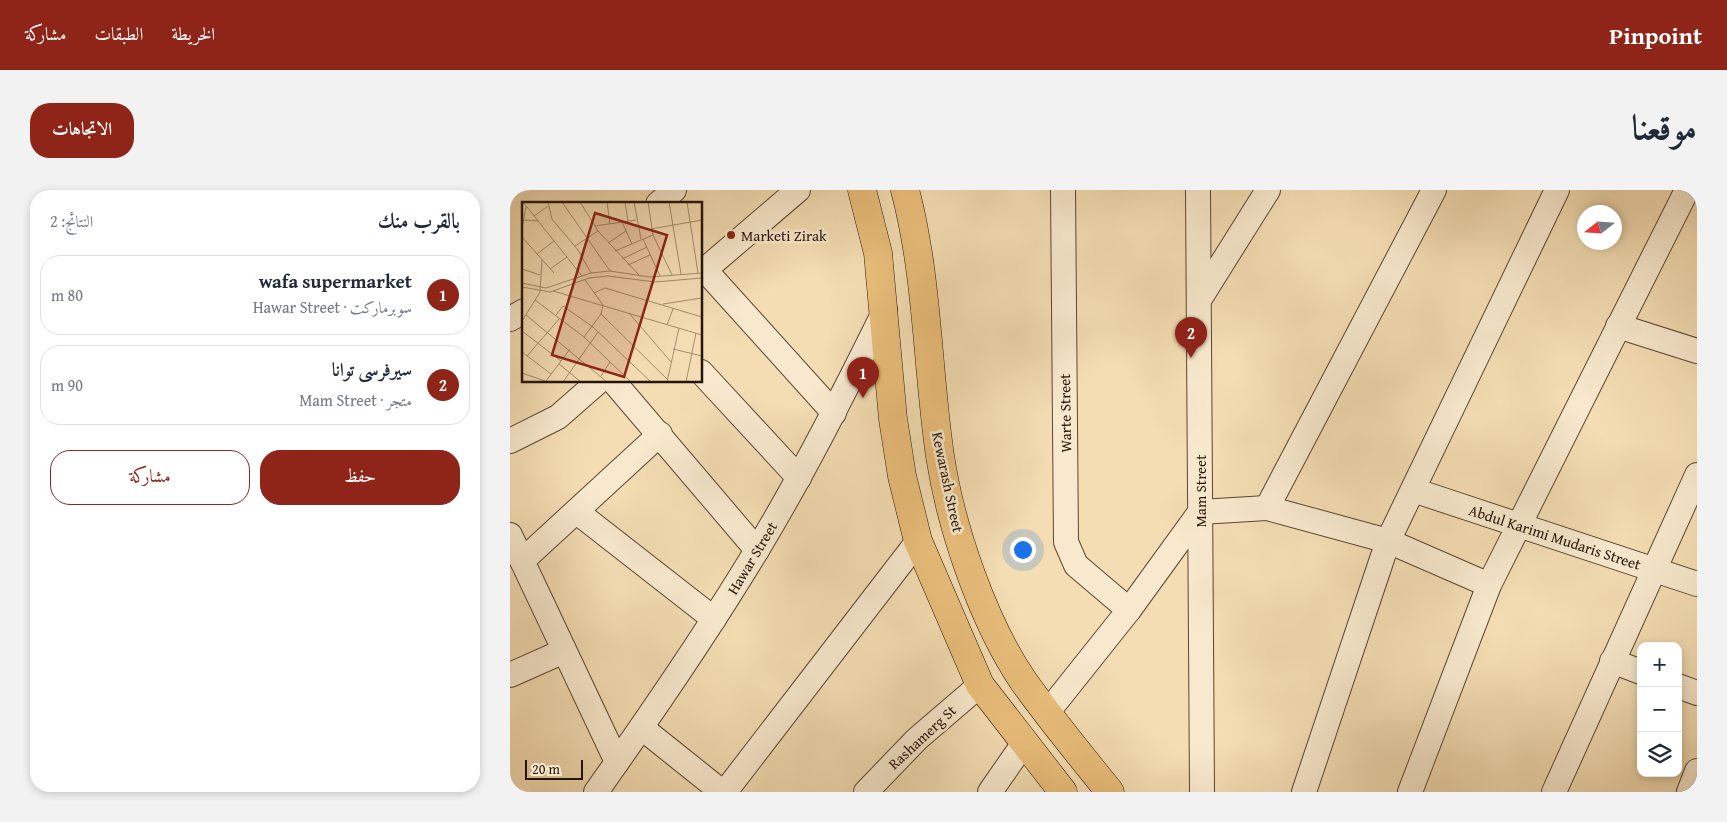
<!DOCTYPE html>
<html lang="ar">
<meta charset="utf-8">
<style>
:root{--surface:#fff;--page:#f2f2f3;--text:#1f2937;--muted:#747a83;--line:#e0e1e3;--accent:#8f2418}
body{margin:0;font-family:"Gentium Book Plus",Amiri,serif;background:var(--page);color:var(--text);direction:rtl}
.controls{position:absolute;right:15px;bottom:15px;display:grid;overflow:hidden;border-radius:10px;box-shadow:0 2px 8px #0003}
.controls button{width:45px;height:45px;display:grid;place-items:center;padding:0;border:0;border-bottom:1px solid var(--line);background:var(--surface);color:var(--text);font:25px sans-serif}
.compass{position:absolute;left:1067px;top:15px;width:45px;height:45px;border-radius:50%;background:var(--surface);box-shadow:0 2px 8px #0003;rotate:253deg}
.scale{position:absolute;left:15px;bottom:12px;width:58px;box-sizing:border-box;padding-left:5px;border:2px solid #261409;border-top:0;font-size:14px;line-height:18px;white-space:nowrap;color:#261409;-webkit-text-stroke:4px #f8e9ce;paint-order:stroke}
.you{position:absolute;left:512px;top:359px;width:18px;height:18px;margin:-12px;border:4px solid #fff;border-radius:50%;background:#1a73e8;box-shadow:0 0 0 8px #1a73e833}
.badge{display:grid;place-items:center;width:32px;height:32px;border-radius:50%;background:var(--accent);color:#fff;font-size:16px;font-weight:700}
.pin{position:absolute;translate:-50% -41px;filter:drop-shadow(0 1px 2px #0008)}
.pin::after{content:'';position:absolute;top:26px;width:18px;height:15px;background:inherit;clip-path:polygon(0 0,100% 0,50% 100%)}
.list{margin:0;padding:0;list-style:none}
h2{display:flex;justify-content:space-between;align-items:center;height:65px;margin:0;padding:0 20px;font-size:21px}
h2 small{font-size:16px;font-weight:400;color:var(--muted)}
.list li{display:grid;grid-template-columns:32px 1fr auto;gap:15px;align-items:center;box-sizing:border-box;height:80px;margin:0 10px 10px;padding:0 10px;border:1px solid var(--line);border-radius:20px}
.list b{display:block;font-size:19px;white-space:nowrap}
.list p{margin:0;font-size:16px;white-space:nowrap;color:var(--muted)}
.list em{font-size:16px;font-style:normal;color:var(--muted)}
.actions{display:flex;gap:10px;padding:15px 20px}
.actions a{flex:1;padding:11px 0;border:1px solid var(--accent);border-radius:20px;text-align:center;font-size:18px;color:var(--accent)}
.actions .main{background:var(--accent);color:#fff}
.icon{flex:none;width:28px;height:28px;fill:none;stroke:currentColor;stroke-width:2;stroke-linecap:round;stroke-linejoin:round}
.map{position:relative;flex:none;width:1187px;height:602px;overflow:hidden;direction:ltr;border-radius:20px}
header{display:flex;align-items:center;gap:30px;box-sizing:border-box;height:70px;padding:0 25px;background:var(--accent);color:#fff}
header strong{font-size:24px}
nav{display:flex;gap:28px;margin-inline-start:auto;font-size:18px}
.intro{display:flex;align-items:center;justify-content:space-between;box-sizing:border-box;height:120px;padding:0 30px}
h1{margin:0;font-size:35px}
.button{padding:12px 22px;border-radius:20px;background:var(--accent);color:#fff;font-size:18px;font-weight:700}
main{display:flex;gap:30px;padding:0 30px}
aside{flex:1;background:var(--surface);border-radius:20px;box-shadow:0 2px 8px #0003}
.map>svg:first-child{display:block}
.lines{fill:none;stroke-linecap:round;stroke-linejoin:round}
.minor-casing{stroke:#5a4634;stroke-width:26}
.major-casing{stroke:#261409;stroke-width:29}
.minor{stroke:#f8e9ce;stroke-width:24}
.major{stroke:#eabe7a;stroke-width:28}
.poi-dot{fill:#8f2418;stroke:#f8e9ce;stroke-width:2}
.labels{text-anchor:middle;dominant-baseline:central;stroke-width:5;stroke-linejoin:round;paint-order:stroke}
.poi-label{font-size:15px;fill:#261409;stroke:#f8e9ce;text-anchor:start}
.street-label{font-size:15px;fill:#261409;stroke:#f8e9ce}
.inset-road{fill:none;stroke:#a28d6f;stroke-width:1}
.view{fill:#8f2418;fill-opacity:0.15;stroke:#8f2418;stroke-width:2.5}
.inset-edge{fill:none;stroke:#261409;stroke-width:2.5}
</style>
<header>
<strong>Pinpoint</strong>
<nav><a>الخريطة</a><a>الطبقات</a><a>مشاركة</a></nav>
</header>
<div class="intro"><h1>موقعنا</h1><a class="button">الاتجاهات</a></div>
<main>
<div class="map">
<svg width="1187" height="602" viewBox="0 0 1187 602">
<rect width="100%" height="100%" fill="#f4ddb3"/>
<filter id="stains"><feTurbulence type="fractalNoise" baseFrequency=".004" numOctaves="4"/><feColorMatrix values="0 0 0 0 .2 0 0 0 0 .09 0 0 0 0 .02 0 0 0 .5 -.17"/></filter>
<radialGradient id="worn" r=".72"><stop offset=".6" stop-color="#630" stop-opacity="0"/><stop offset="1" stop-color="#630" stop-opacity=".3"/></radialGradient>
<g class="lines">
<defs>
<g id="minor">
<polyline points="553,0 556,352 566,375 619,420"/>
<polyline points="688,0 692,602"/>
<polyline points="148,14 164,0"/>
<polyline points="195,80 324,223"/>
<polyline points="191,83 288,0"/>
<polyline points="689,110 758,0"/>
<polyline points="0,129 14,121"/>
<polyline points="1108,136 1187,161"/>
<polyline points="191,182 289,288"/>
<polyline points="103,191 247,360"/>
<polyline points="0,251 48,227 89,191"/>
<polyline points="903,300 1187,394"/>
<polyline points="757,318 924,0"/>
<polyline points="67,322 204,429"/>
<polyline points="0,345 107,572"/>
<polyline points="12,371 150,244"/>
<polyline points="1102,471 1131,482"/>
<polyline points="0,485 54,461"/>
<polyline points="1168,496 1187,503"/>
<polyline points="537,523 619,420 690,322 757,318 878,351 979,395"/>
<polyline points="132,538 212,602"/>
<path d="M 86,602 C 142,523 197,443 247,360 C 294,282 335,201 375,120"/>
<polyline points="215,602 408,351"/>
<polyline points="356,602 407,549 470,495"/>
<polyline points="480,602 514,553"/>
<polyline points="794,602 878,351 1047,0"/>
<polyline points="900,602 979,395 1177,0"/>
<polyline points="1044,602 1187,285"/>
<polyline points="1179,602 1187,581"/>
</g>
<g id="major">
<polyline points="352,0 368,63 383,229 392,286 408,351 470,495 553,602"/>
<path d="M 395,0 C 418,87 417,177 430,266 C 441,338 473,432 514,492 C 541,530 571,566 600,602"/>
</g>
</defs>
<use href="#minor" class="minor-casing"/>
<use href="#major" class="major-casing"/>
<use href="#minor" class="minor"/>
<use href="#major" class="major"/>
</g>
<circle class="poi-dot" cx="221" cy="45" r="5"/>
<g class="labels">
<g class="poi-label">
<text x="231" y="45">Marketi Zirak</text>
</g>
<g class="street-label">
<text transform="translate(555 223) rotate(-91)">Warte Street</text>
<text transform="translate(438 292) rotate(78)">Kewarash Street</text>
<text transform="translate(690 301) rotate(-90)">Mam Street</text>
<text transform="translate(1045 347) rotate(18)">Abdul Karimi Mudaris Street</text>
<text transform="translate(242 368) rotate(-59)">Hawar Street</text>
<text transform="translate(412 547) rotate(-43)">Rashamerg St</text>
</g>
</g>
<g transform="translate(12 12)">
<rect width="180" height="180" fill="#f4ddb3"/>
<path class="inset-road" d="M 1,0 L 60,74M 26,0 L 30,17 L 56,48 L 69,71M 40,0 L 88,69M 58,0 L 76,29 L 117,73M 85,0 L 88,22M 103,0 L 106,19M 112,0 L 119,37M 126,0 L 131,33 L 150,73M 147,0 L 159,72M 165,0 L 176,71M 12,14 L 26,4M 1,18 L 17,19M 100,20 L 110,42M 73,24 L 114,18M 0,26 L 4,5M 129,27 L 180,18M 0,35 L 32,71M 121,37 L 138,74M 86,41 L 104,29M 53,44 L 76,29M 93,49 L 131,33M 15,52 L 32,39M 100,57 L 125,45M 106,63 L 128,53M 0,67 L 18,73M 28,67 L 45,55M 0,81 L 24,86 L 69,71 L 88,69 L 128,75 L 180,71M 0,85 L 28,90 L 67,76 L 86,74 L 133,80 L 180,76M 31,89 L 180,133M 72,91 L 83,86 L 180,115M 13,98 L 62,135 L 109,180M 141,102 L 180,96M 107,111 L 149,160M 79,112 L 145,177M 4,113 L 85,180M 34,113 L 41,104 L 71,125 L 129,180M 0,119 L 18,90 L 20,58M 145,123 L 151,107M 0,129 L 39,159M 62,135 L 79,112 L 81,103 L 63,78M 151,147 L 180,154M 0,150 L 29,172M 5,154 L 38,116M 37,162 L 59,180M 0,171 L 26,180M 79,174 L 88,160M 24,179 L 48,147M 41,180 L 76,130M 145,180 L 157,126M 164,180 L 174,131"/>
<path class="view" d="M 73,11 L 145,33 L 102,175 L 30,153 Z"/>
<rect width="180" height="180" class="inset-edge"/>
</g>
<rect width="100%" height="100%" filter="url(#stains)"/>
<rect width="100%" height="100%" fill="url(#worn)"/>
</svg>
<div class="controls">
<button>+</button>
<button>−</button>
<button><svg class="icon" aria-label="layers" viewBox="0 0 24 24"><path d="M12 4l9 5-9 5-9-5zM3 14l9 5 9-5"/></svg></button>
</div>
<svg class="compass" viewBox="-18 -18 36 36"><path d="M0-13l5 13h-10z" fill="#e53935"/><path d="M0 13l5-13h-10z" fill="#747a83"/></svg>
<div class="scale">20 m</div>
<div class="you"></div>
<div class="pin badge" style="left:353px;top:208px">1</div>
<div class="pin badge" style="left:681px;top:168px">2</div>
</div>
<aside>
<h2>بالقرب منك<small>النتائج: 2</small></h2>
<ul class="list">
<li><span class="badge">1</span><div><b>wafa supermarket</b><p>سوبرماركت · Hawar Street</p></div><em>80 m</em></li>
<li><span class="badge">2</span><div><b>سيرفرسى توانا</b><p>متجر · Mam Street</p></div><em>90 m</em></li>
</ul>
<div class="actions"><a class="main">حفظ</a><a>مشاركة</a></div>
</aside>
</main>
